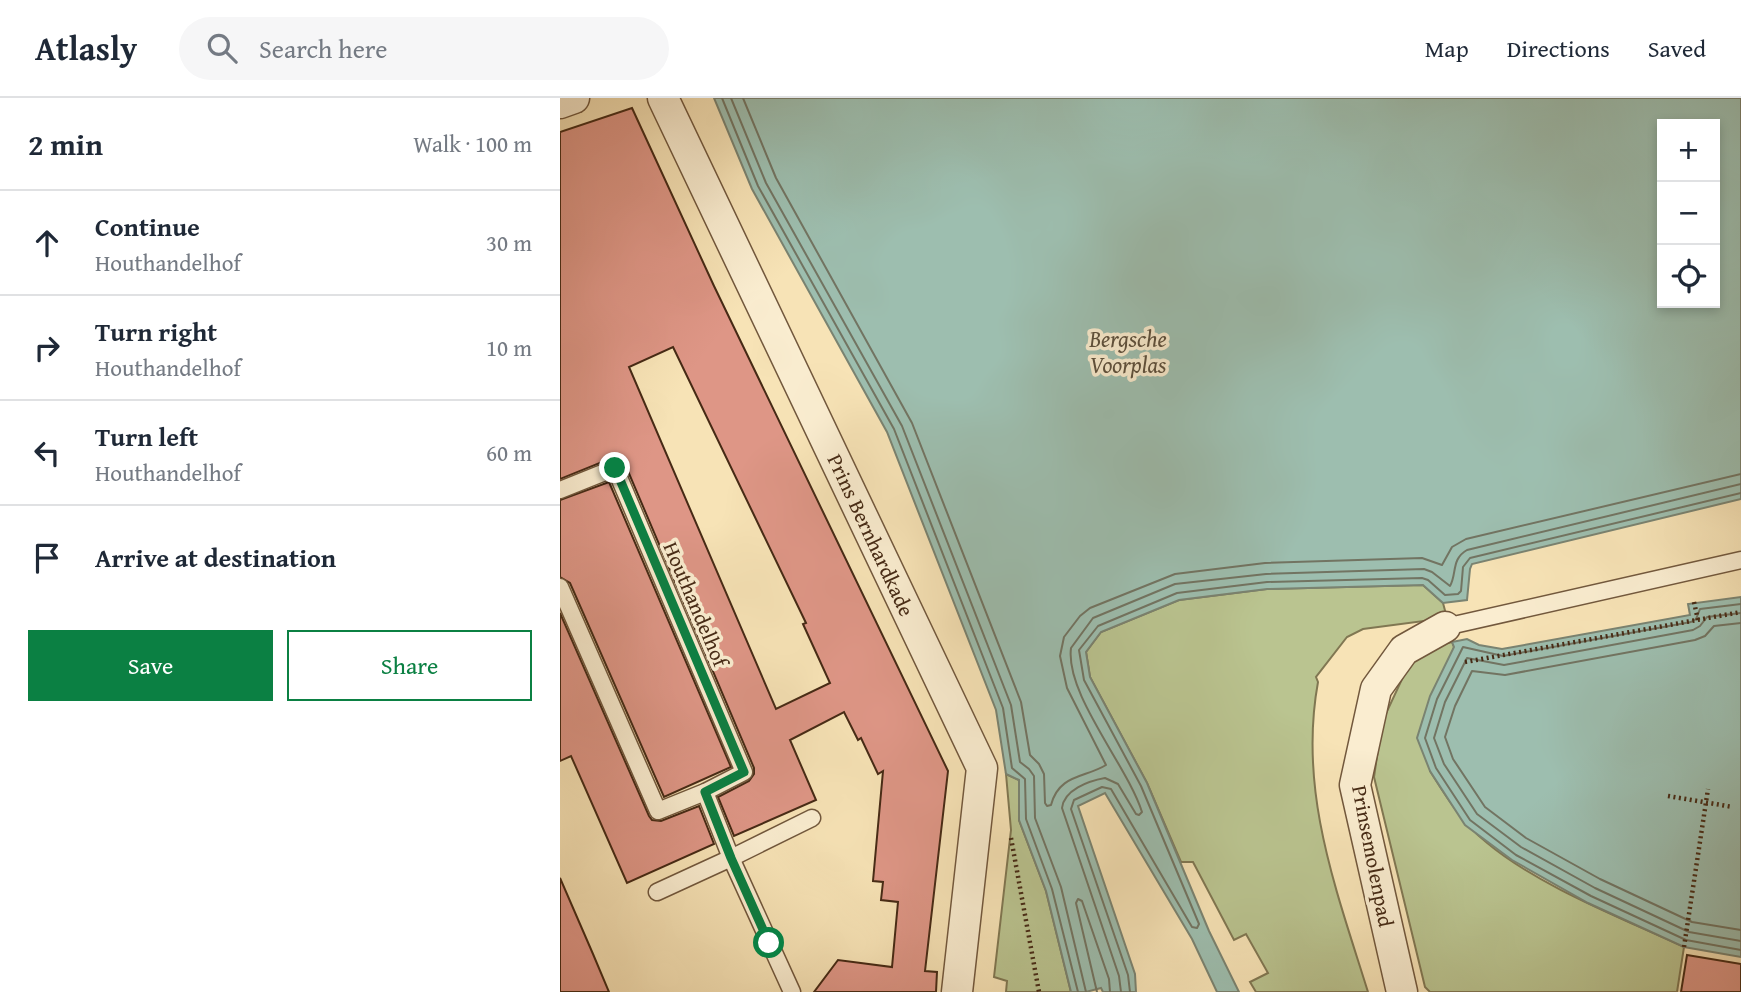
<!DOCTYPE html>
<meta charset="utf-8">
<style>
:root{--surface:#fff;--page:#f6f6f7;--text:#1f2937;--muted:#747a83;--line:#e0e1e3;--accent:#0b8043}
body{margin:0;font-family:"Gentium Book Plus",serif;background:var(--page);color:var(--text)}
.controls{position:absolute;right:21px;top:21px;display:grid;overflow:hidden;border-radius:0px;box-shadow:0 4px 10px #0003}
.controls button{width:63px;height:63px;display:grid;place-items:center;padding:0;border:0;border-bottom:2px solid var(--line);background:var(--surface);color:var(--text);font:35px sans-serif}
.stop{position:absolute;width:21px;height:21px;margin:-16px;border:5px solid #0b8043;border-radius:50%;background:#fff}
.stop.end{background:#0b8043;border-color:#fff;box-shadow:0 2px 7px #0008}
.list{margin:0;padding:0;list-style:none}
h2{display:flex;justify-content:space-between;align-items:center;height:91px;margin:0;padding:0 28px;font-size:30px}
h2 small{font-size:23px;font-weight:400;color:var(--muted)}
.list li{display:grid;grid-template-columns:46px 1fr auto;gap:21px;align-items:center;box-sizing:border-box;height:105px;padding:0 28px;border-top:2px solid var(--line)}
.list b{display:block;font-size:26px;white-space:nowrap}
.list p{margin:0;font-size:23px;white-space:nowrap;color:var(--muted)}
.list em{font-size:23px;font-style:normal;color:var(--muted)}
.actions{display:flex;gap:14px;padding:21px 28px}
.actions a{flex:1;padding:16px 0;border:2px solid var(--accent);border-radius:0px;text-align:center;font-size:24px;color:var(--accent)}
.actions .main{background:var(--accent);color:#fff}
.icon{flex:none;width:38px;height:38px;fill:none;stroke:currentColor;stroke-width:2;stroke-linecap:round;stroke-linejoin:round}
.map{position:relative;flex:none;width:1181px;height:894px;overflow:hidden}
header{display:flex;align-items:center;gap:42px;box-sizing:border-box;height:98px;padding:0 35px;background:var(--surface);border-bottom:2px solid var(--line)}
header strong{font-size:33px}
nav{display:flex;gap:38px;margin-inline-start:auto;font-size:24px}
.search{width:490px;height:63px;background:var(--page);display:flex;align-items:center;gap:18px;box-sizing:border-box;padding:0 24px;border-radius:38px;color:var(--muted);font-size:26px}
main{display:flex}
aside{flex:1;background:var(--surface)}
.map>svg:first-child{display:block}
.green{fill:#bac490;stroke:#807752;stroke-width:2}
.water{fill:#9dbeaf;stroke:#7a8371;stroke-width:2;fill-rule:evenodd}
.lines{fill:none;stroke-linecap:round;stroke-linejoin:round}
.shore{stroke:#727462;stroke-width:2}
.building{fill:#de9686;stroke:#462a15;stroke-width:2;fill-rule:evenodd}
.service-casing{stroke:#72583d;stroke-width:19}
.minor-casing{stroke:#72583d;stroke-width:33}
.path{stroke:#462a15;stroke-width:4.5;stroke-dasharray:2 3.5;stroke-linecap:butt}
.service{stroke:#faedd0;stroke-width:16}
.minor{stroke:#faedd0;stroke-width:30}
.route{stroke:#0b8043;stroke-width:9}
.labels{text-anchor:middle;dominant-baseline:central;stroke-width:7;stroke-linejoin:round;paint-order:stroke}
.street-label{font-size:21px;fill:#462a15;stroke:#faedd0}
.water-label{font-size:23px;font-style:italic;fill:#5c4f3c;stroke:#faedd0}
</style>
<header>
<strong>Atlasly</strong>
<div class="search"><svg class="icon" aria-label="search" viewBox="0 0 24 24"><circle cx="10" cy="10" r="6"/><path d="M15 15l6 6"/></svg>Search here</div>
<nav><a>Map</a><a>Directions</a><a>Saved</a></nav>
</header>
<main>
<aside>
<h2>2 min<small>Walk · 100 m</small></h2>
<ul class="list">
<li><svg class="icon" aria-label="ahead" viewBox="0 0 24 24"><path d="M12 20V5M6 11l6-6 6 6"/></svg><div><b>Continue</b><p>Houthandelhof</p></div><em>30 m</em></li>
<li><svg class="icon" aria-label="right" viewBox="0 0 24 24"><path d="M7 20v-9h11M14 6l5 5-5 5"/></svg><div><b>Turn right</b><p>Houthandelhof</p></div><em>10 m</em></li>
<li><svg class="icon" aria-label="left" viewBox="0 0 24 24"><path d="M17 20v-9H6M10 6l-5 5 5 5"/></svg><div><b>Turn left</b><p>Houthandelhof</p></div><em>60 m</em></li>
<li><svg class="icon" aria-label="arrive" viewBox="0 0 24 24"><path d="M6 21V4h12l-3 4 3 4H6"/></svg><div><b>Arrive at destination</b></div></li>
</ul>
<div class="actions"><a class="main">Save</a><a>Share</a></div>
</aside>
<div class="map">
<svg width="1181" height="894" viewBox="0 0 1181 894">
<rect width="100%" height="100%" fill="#f7e3b6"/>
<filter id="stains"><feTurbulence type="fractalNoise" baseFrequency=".00286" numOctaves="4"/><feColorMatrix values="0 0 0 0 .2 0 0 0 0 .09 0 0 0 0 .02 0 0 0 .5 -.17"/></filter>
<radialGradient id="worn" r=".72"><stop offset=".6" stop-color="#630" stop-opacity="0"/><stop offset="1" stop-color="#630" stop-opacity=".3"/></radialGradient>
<g class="green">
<path d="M 863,487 L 883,505 L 887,520 L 803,531 L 787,539 L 756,579 L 758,584 C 738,693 776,791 808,894 L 696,894 L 690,884 L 708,875 L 686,836 L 674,842 L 633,764 L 621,764 L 587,685 L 530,579 L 526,554 L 541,534 L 619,502 L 707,491 Z"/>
<path d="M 892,544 L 894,549 L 870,673 C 885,697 903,726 926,744 C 978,788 1062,820 1124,849 L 1117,894 L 870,894 L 865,889 L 814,679 L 822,624 L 850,564 L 870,549 Z"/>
<polygon points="446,676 459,682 459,722 486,793 511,894 446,894 447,883 434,879 451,732"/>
</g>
<g class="water">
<path d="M 154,0 L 1181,0 L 1181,401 L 912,466 L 910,471 L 907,502 L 883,505 L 863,487 L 707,491 L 619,502 L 541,534 L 526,554 L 530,579 L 587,685 L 649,833 L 679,894 L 657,894 L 632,841 L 545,695 L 518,708 L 575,876 L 576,894 L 543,894 L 541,890 L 526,894 L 511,894 L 486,793 L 459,722 L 459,682 L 446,676 L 436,612 L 327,334 L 192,91 ZM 1155,26 L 1155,205 L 1102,205 L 1102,26 Z"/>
<polygon points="1181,499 1181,859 1124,849 1028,805 952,762 905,727 870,673 857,640 870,598 894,549 892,544 907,541 919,547 942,551 1130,517 1128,506"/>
</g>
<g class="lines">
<g class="shore">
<polyline points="162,0 198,88 334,331 443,610 452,670 465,681 466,721 492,791 518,894"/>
<polyline points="171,0 206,85 342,328 451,607 460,664 469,671 474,678 475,720 501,789 526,894"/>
<path d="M 183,0 L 216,80 L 352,325 L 461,604 L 470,657 L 479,666 L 484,676 L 485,705 L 487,708 L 491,707 C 499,676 525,680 546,667 L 507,590 L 500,558 L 504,539 L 520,518 L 530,510 L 615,476 L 705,465 L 862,460 L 882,467 L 892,449 L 906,441 L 1181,376"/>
<polyline points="1181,506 1140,511 1136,521 1131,524 943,558 903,549 877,601 865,640 876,670 910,722 956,757 1031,798 1126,842 1181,852"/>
<polyline points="1181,515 1147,519 1140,528 1133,532 944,567 907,560 885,604 874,640 884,666 917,716 961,749 1035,790 1129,834 1181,843"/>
<polyline points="1181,525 1154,528 1145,538 1135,542 945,577 912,573 895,608 885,639 893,661 925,709 966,740 1040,781 1132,824 1181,832"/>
<polyline points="537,894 516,805 518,801 522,803 549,881 550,894"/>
<path d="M 561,894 L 559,878 L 502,710 C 504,692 528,683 545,680 L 558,686 L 576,716 L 579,717 L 582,714 C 567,667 505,596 511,550 L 533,520 L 615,486 L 706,476 L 864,471 L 872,474 L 890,488 C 897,476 891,461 907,452 L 1181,386"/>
<polyline points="570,894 568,877 511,711 514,702 542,689 551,691 632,829 637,830 639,826 581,688 524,582 519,552 538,528 617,495 707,484 862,480 868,482 885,497 898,496 901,493 903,469 910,460 1181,395"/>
</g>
</g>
<g class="building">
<path d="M 72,10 L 154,188 L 388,673 L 365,873 L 377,874 L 376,894 L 254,894 L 278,862 L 332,869 L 338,804 L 321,802 L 323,784 L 313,783 L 323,673 L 318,676 L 301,640 L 298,642 L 284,614 L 230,642 L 256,702 L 174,738 L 158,699 L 189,683 L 194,676 L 194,670 L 65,366 L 61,361 L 52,360 L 0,381 L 0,34 ZM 113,249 L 246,525 L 243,526 L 270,585 L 216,611 L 69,269 Z"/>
<polygon points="49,384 171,669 104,699 10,485 0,479 0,402"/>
<polygon points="0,515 89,718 92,722 101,723 139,708 154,746 67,785 11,658 0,663"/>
<polygon points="0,780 33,856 49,894 0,894"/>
<polygon points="1127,857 1181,866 1181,894 1121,894"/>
</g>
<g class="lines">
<defs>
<g id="service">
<polyline points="0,392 55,370 184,674 145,694 98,713 0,489"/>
<polyline points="885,529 1181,462"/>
<polyline points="145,694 171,760 252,720"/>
<polyline points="97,794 171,760 232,894"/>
</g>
<g id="minor">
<polyline points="103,0 422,670 397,894"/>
<polyline points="0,5 14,0"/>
<polyline points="842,894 795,687 816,591 844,552 885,529"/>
</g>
</defs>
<use href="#service" class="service-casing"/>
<use href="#minor" class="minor-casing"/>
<g class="path">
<polyline points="1134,504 1138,522"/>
<polyline points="905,564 1181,514"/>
<polyline points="1108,698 1173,709"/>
<polyline points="451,740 479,894"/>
<polyline points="1124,849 1148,691"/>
</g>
<use href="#service" class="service"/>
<use href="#minor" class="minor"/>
</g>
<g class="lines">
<polyline class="route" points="55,370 184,674 145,694 171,760 209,845"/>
</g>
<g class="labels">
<g class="street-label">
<text transform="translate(311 437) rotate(65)">Prins Bernhardkade</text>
<text transform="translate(136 506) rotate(67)">Houthandelhof</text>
<text transform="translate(813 758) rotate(79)">Prinsemolenpad</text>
</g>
<g class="water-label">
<text x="568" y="240">Bergsche<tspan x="568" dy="26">Voorplas</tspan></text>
</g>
</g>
<rect width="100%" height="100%" filter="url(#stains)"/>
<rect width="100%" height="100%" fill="url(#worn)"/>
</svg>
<div class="controls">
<button>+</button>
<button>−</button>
<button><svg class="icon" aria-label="locate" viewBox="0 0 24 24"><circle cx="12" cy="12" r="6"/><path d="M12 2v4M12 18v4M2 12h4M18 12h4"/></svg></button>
</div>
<div class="stop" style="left:209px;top:845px"></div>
<div class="stop end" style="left:55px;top:370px"></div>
</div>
</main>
